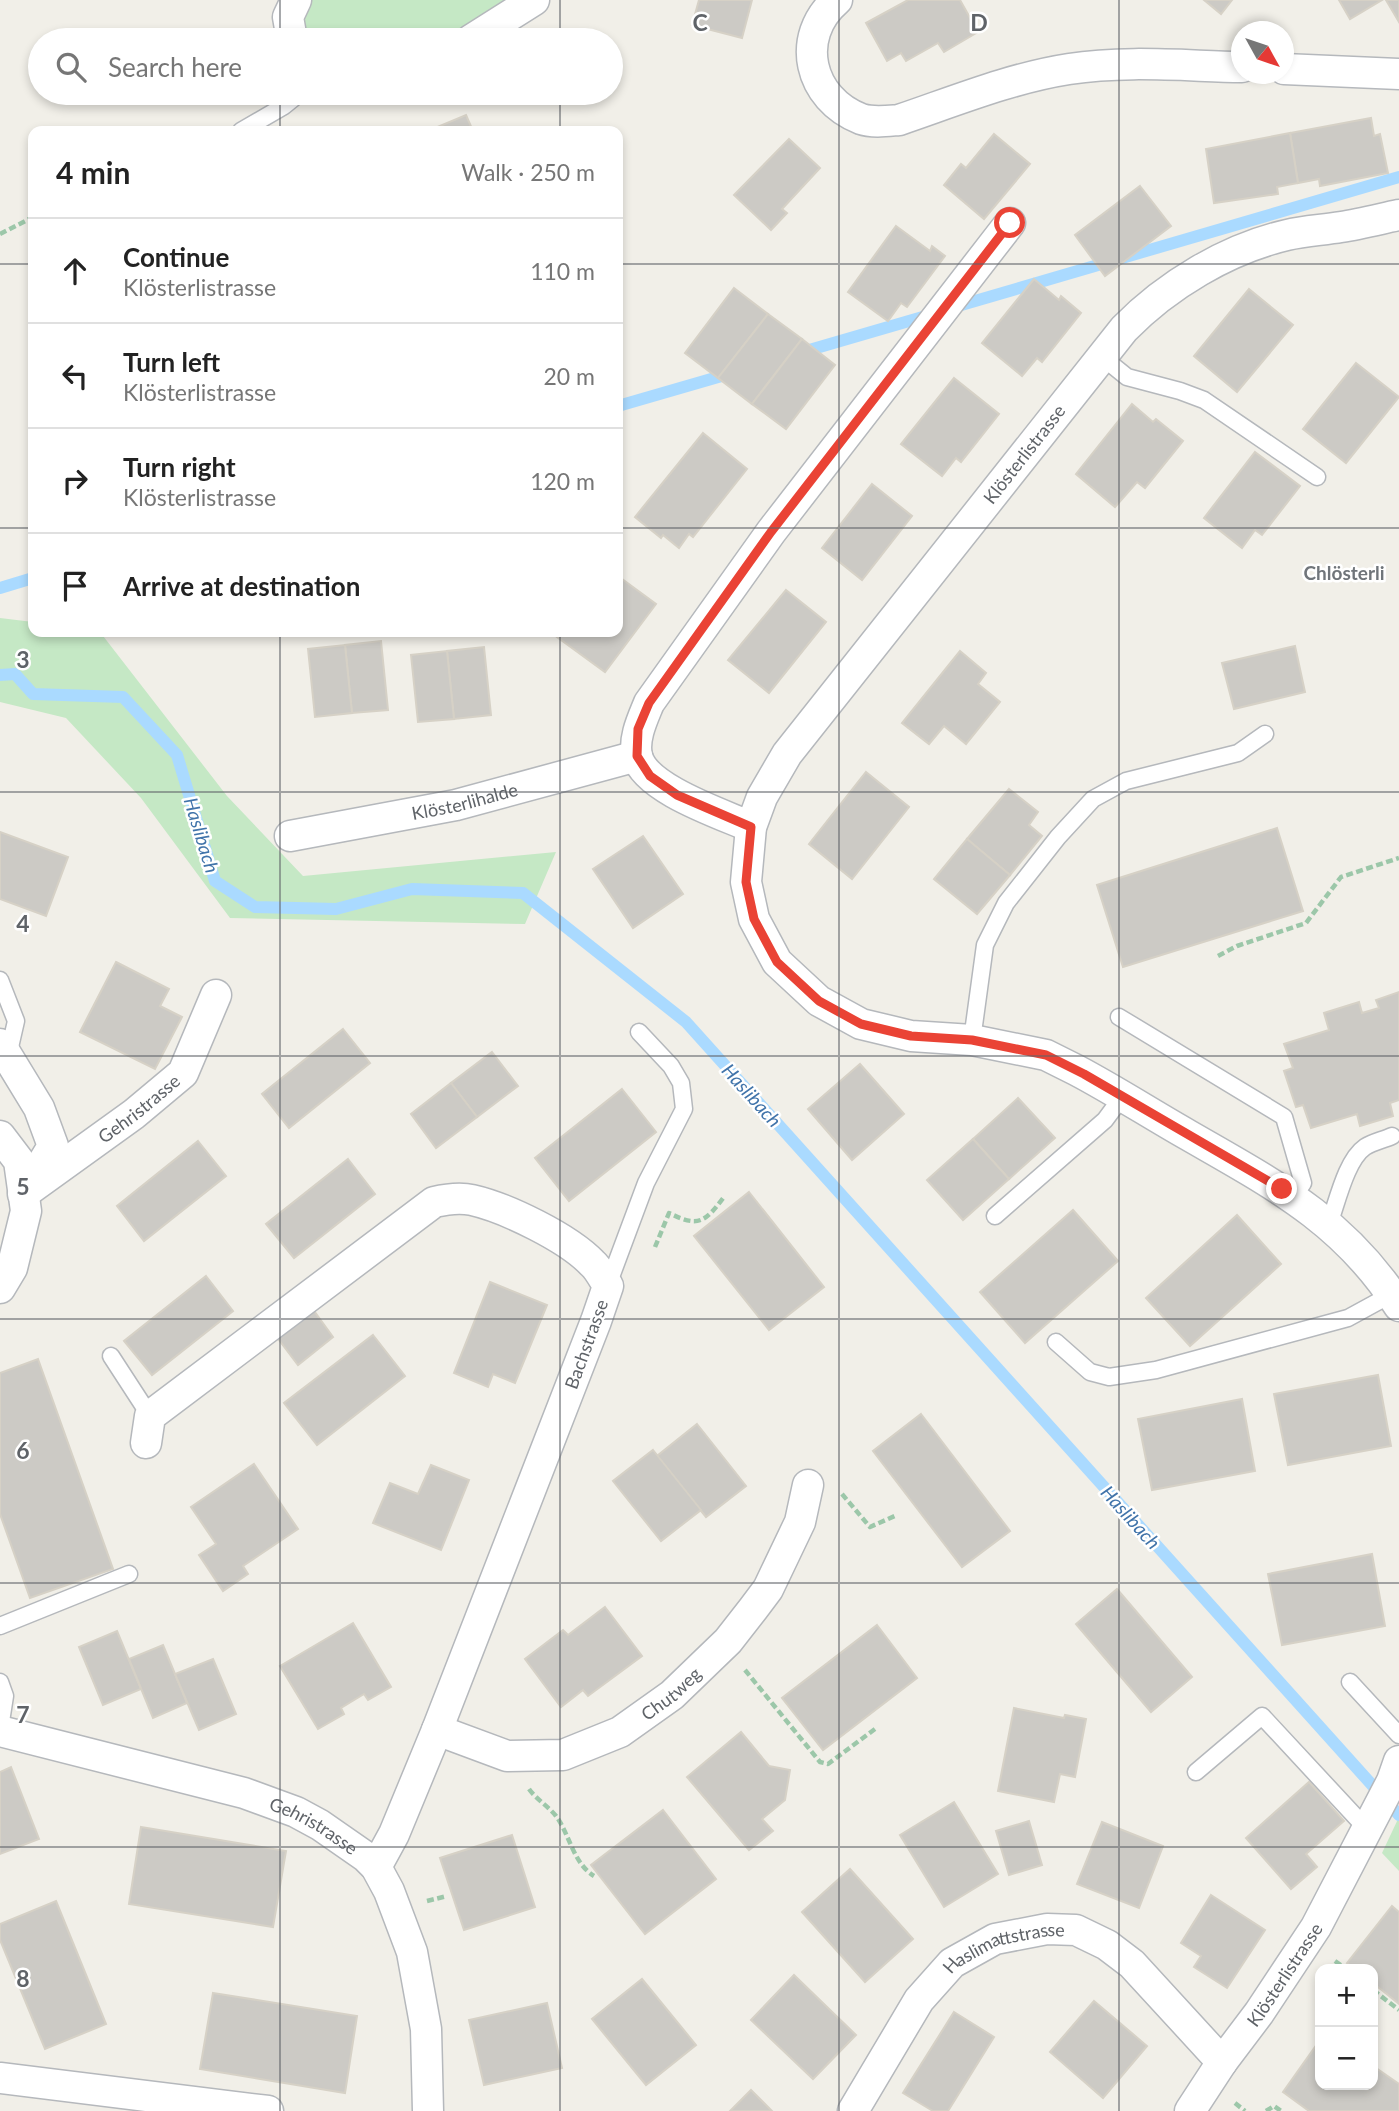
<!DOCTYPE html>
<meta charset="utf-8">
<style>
:root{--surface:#fff;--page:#f6f6f6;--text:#222;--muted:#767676;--line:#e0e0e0}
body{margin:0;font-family:Lato,sans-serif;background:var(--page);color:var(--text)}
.controls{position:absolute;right:21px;bottom:21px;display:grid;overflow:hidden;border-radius:14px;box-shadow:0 4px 10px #0003}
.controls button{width:63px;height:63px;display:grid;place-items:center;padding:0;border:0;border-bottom:2px solid var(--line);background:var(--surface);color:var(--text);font:35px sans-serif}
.compass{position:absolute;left:1231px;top:21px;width:63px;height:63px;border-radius:50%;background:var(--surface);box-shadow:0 4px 10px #0003;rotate:130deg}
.stop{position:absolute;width:21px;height:21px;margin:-16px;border:5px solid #ea4335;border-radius:50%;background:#fff}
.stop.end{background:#ea4335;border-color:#fff;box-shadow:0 2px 7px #0008}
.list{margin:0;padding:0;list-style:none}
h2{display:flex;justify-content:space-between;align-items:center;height:91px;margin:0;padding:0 28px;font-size:30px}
h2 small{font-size:23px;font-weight:400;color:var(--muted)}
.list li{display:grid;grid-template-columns:46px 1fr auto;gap:21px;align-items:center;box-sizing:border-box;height:105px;padding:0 28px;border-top:2px solid var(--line)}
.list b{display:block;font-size:26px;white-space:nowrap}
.list p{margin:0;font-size:23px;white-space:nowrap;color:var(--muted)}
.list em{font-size:23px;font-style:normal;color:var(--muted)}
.icon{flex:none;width:38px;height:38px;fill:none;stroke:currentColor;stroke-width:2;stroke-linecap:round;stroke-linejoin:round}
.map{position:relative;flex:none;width:1399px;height:2111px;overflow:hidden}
.search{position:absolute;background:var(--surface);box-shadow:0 4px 10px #0003;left:28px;top:28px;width:595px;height:77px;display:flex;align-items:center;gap:18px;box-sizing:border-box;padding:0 24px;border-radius:38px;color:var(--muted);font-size:26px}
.panel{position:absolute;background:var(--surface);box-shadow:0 4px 10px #0003;left:28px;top:126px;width:595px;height:511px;border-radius:14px}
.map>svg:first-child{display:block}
.green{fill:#c5e8c5}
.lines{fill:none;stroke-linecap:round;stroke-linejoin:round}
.stream{stroke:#aadaff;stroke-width:12}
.building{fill:#cccac5;stroke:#d6d1c6;stroke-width:2}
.lane-casing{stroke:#b5b8bc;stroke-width:19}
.street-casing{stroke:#b5b8bc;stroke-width:33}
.path{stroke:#9cc7a9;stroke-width:4.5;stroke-dasharray:7 3.5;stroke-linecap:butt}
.lane{stroke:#fff;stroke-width:16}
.street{stroke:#fff;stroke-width:30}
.route{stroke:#ea4335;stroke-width:9}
.grid{fill:none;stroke:#5f6368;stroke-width:2;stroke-opacity:0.55}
.labels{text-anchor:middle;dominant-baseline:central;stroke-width:5;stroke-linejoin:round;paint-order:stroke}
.street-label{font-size:18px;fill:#5f6368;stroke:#fff}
.neighbourhood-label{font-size:19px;font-weight:bold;fill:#70757a;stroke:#fff}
.water-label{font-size:19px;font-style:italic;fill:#4174aa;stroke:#fff}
.grid-label{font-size:23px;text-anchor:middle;font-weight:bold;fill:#5f6368;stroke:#fff;stroke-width:5;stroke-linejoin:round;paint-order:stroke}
</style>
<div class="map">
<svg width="1399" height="2111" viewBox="0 0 1399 2111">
<rect width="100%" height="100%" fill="#f1efe8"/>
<g class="green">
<polygon points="305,0 521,0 453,40 305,40 302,6"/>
<polygon points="0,618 33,622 33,632 100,632 227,796 303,876 556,852 525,924 230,918 141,798 66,718 0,702"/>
<polygon points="1399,1817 1399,1871 1382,1853"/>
</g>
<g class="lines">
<g class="stream">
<polyline points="951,308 1399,177"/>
<polyline points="799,353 933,314"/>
<polyline points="618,406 732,373"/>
<polyline points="0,588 33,578"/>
<polyline points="0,675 15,674 33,694 123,697 177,755 215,881 255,907 336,909 412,889 523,893 686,1022 1399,1815"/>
</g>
</g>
<g class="building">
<polygon points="699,0 752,0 742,38 692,25"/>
<polygon points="908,0 960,0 978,32 944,52 938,43 906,61 901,53 887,61 866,23"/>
<polygon points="1204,0 1232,0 1221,14"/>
<polygon points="1339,0 1382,0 1350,19"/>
<polygon points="1386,0 1399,0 1399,22"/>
<polygon points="466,115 473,131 428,131"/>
<polygon points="1371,118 1374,136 1380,134 1388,173 1320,186 1319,179 1298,183 1290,133"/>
<polygon points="1290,133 1298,183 1277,187 1278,194 1214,203 1206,149"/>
<polygon points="994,134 1030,164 984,219 944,185 961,164 966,168"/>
<polygon points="789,139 820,168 782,209 787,213 771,230 734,195"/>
<polygon points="1140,186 1171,226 1105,276 1075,235"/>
<polygon points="896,226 930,251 932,246 945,256 907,307 901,303 888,321 848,292"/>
<polygon points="1034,279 1059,300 1061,296 1081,313 1042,362 1037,358 1022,376 982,343"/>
<polygon points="734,288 768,314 718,378 685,353"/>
<polygon points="1249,289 1293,325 1237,392 1194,356"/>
<polygon points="768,314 802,339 752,404 718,378"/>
<polygon points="802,339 835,365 786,429 752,404"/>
<polygon points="1356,363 1399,397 1346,463 1303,429"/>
<polygon points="954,378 999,414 961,462 956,458 942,476 901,444"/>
<polygon points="1132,404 1153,422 1156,419 1183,441 1145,488 1137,482 1115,507 1076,474"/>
<polygon points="703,433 747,469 693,537 689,534 679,548 663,535 661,538 635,517"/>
<polygon points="1255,452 1300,486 1262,535 1255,530 1242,548 1204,518"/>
<polygon points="872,484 912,516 862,580 822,548"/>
<polygon points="618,576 656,604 605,672 557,637 561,632 618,632"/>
<polygon points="786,590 826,622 769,693 728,660"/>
<polygon points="381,641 388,710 352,713 345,645"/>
<polygon points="345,645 352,713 315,717 308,649"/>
<polygon points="1295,646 1305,692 1234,709 1222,663"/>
<polygon points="484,647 491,715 454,719 447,651"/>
<polygon points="447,651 454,719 418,722 411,655"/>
<polygon points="960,651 986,673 978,684 1000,702 966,744 944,726 929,744 902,723"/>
<polygon points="866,772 909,807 852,879 809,844"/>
<polygon points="1009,789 1038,812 1029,825 1042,836 1010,875 967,839"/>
<polygon points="1277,828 1303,911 1123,967 1097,885"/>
<polygon points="0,832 68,857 46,916 0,899"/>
<polygon points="643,836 683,894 633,928 593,869"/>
<polygon points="967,839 1010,875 977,914 934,879"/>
<polygon points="116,962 169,989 160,1006 182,1017 155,1069 80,1032"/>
<polygon points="1399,992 1399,1100 1390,1103 1393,1116 1360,1126 1357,1114 1311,1128 1303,1105 1296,1107 1284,1071 1293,1068 1284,1044 1329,1030 1324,1013 1359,1002 1362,1013 1379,1008 1376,1000"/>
<polygon points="343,1029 370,1063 289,1128 262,1094"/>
<polygon points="492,1052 518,1086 477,1117 451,1083"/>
<polygon points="860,1064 904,1114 852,1160 808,1109"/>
<polygon points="451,1083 477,1117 436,1148 411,1114"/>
<polygon points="622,1089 656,1132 569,1201 535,1158"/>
<polygon points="1018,1098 1055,1138 1009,1179 973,1139"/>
<polygon points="973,1139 1009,1179 963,1220 927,1180"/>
<polygon points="198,1141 226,1176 144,1241 117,1206"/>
<polygon points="348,1159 375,1194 294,1258 266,1224"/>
<polygon points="749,1192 824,1287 769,1330 694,1236"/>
<polygon points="1073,1210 1118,1261 1025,1343 980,1292"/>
<polygon points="1237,1215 1281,1264 1190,1346 1146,1298"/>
<polygon points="206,1276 233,1311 152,1375 124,1341"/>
<polygon points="490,1282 547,1305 515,1383 493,1374 488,1387 454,1373"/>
<polygon points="312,1308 333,1337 298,1365 276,1336"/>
<polygon points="373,1335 405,1376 317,1445 284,1403"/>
<polygon points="38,1359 113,1569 30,1598 0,1514 0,1373"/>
<polygon points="1378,1375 1391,1446 1288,1465 1274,1394"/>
<polygon points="1242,1399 1255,1471 1152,1490 1138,1419"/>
<polygon points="921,1414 1010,1531 962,1567 873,1451"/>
<polygon points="697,1424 746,1486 706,1517 657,1456"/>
<polygon points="653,1450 701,1510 661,1541 613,1481"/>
<polygon points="254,1464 298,1529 243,1566 248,1574 223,1591 199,1555 216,1544 191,1507"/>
<polygon points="431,1465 469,1480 441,1550 373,1523 390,1483 418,1494"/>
<polygon points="1372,1554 1385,1626 1282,1645 1268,1574"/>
<polygon points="1117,1589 1192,1677 1151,1712 1076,1624"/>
<polygon points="605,1607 642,1656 588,1696 583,1690 561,1707 525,1659 563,1630 568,1635"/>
<polygon points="353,1623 391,1687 368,1700 364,1694 341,1708 344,1714 318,1729 280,1666"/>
<polygon points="877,1625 917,1678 823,1750 782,1698"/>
<polygon points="117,1631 141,1689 103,1705 79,1647"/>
<polygon points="163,1645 187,1703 153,1718 129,1659"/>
<polygon points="213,1659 236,1714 199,1730 175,1674"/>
<polygon points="1014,1708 1064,1718 1065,1715 1086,1719 1075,1777 1060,1774 1054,1802 998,1791"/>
<polygon points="741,1732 769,1766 790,1770 785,1800 762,1819 773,1831 749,1850 687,1777"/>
<polygon points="11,1767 39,1839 0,1854 0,1772"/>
<polygon points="1309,1782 1344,1821 1306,1854 1317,1867 1291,1889 1246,1838"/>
<polygon points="954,1802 998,1874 944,1907 900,1835"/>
<polygon points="663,1810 716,1879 645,1934 591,1865"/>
<polygon points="1029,1821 1042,1865 1009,1875 996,1831"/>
<polygon points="1102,1822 1163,1846 1139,1908 1077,1884"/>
<polygon points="141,1827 286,1851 273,1927 129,1904"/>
<polygon points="512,1835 535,1907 464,1930 440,1858"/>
<polygon points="850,1869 913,1939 865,1982 802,1912"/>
<polygon points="1211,1895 1265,1930 1227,1988 1194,1967 1201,1956 1181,1943"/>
<polygon points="56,1901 106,2024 45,2049 0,1940 0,1924"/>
<polygon points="1392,1906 1399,1912 1399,2004 1373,1983 1373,1969 1355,1969 1347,1963"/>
<polygon points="794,1975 856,2035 813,2079 751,2020"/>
<polygon points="642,1979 696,2045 646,2085 592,2019"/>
<polygon points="213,1993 357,2016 345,2093 200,2069"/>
<polygon points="1094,2001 1147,2046 1103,2098 1050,2052"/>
<polygon points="547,2003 562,2068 484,2085 469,2020"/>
<polygon points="954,2012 994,2037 948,2111 933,2111 903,2093"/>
<polygon points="1320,2040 1320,2085 1373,2085 1373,2066 1399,2084 1399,2111 1309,2111 1283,2092"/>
<polygon points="751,2090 772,2111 730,2111"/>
</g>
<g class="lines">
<defs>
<g id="lane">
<polyline points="241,131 284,106 300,93"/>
<polyline points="1101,356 1127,377 1180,391 1204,400 1317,477"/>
<polyline points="0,980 16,1021 8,1056"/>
<polyline points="1119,1017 1284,1117 1303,1183 1293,1197"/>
<polyline points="972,1040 985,945 1006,903 1058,837 1093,799 1126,781 1238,753 1265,734"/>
<polyline points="995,1216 1105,1120 1122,1097"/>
<path d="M 1329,1224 C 1337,1203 1346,1160 1365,1147 C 1373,1142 1383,1140 1392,1136"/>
<polyline points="608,1285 646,1183 684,1109 681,1083 671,1066 639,1032"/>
<polyline points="1056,1342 1090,1372 1109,1377 1156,1370 1348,1318 1392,1294"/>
<polyline points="111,1356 150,1416"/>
<polyline points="0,1626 129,1574"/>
<polyline points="0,1682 5,1696 0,1728"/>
<polyline points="1350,1682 1399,1735"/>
<polyline points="1196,1772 1262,1716 1366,1828"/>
</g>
<g id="street">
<path d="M 837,0 C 794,37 809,99 861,119 C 873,123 887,121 899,120 C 955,101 1011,78 1069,69 C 1126,60 1185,66 1242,67"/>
<polyline points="292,40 288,17 296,0"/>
<polyline points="471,40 534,0"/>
<polyline points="1284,69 1399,74"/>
<path d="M 1399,215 C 1380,219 1360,224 1341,227 C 1323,230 1304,231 1287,235 C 1227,249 1167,285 1124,329 L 787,754 L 762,797 L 751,827 L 746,882 L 754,919 L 777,962 L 819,1001 L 861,1024 L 911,1036 L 972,1040 L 1046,1055 L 1076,1070 C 1114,1090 1151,1114 1188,1135 C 1273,1184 1344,1220 1399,1306"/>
<path d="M 751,827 C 722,814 645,789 637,756 C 633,738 643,718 649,703 L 771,532 L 1010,223"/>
<path id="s1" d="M 290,836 L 456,805 L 637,756"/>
<polyline points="0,1044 39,1108 53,1146 31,1182"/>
<polyline points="0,1136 19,1161 26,1211 12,1268 0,1288"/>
<path id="s2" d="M 23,1194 L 134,1114 L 183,1073 L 216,995"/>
<path d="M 146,1443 L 150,1416 L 434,1202 C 447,1199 459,1197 472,1200 C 507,1208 568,1238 592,1263 C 599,1269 603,1278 608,1286 L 596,1321 L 437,1730 L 394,1834 L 376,1867"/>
<path id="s3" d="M 437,1730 L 507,1756 L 563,1755 L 620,1732 L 672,1695 L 728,1641 L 753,1609 L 768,1589 L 800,1522 L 808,1485"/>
<path id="s4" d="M 0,1731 L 244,1793 L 296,1812 L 320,1825 L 366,1857 L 376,1867 L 389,1891 L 412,1952 L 426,2029 L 428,2111"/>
<polyline points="0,2078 268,2111"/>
<path id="s5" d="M 853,2111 L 919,2000 L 952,1963 L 995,1939 L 1047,1929 L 1076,1930 L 1107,1945 L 1132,1964 L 1222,2062"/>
<path id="s6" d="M 1190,2111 L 1222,2062 L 1259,2013 L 1316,1927 L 1392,1781 L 1399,1761"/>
</g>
</defs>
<use href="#lane" class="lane-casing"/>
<use href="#street" class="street-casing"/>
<g class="path">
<polyline points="0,234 33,217"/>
<polyline points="1218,956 1237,946 1306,923 1341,877 1399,858"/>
<path d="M 655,1247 L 669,1213 C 699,1228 705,1222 724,1197"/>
<polyline points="842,1494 870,1527 897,1515"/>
<polyline points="745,1670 820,1762 828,1764 875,1729"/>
<path d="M 529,1789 C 536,1799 548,1806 556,1816 C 570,1835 573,1863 594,1876"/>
<polyline points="427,1901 447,1896"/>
<polyline points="1335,1961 1346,1969"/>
<polyline points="1373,1990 1399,2010"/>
<polyline points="1235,2103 1245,2111"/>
<polyline points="1266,2111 1274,2106 1281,2111"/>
</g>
<use href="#lane" class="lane"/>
<use href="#street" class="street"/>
</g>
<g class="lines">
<polyline class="route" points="1010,223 771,532 649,703 638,729 637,756 650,776 677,795 751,827 746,882 754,919 777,962 819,1001 861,1024 911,1036 972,1040 1046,1055 1084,1074 1282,1189"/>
</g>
<path class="grid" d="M 280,0 L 280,40M 560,0 L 560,40M 839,0 L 839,2111M 1119,0 L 1119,2111M 280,93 L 280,131M 560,93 L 560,131M 0,264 L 33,264M 618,264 L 1399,264M 0,528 L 33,528M 618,528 L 1399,528M 280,632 L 280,2111M 560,632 L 560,2111M 0,792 L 1399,792M 0,1056 L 1399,1056M 0,1319 L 1399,1319M 0,1583 L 1399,1583M 0,1847 L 1399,1847"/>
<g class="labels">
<g class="street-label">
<text transform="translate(1024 454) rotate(-52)">Klösterlistrasse</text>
<text stroke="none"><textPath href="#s1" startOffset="178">Klösterlihalde</textPath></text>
<text stroke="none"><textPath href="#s2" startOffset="144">Gehristrasse</textPath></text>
<text transform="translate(586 1344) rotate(-70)">Bachstrasse</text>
<text stroke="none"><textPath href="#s3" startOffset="256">Chutweg</textPath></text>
<text stroke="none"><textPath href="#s4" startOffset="329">Gehristrasse</textPath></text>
<text stroke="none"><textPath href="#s5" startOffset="234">Haslimattstrasse</textPath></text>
<text stroke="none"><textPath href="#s6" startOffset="166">Klösterlistrasse</textPath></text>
</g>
<g class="neighbourhood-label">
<text x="1344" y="572">Chlösterli</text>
</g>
<g class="water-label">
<text transform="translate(202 835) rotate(73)">Haslibach</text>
<text transform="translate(752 1095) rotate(48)">Haslibach</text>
<text transform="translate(1131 1517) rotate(48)">Haslibach</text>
</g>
</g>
<g class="grid-label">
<text x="700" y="31">C</text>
<text x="979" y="31">D</text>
<text x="23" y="668">3</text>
<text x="23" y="932">4</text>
<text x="23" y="1195">5</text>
<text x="23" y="1459">6</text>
<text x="23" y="1723">7</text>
<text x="23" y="1987">8</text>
</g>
</svg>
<div class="controls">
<button>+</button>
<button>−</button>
</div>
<svg class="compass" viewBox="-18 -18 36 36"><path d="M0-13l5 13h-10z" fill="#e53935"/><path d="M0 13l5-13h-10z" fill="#767676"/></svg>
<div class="stop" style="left:1010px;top:223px"></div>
<div class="stop end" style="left:1282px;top:1189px"></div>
<div class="search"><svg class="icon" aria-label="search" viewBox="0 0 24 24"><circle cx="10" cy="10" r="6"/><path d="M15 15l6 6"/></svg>Search here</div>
<section class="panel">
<h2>4 min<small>Walk · 250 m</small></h2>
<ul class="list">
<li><svg class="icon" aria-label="ahead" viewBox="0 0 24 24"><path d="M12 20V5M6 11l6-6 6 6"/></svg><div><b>Continue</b><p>Klösterlistrasse</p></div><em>110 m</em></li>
<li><svg class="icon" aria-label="left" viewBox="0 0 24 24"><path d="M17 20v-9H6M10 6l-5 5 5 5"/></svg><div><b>Turn left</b><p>Klösterlistrasse</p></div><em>20 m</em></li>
<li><svg class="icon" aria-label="right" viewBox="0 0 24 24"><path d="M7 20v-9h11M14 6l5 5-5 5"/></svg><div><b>Turn right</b><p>Klösterlistrasse</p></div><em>120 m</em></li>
<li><svg class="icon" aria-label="arrive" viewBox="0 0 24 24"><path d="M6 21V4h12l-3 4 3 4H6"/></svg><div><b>Arrive at destination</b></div></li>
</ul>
</section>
</div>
